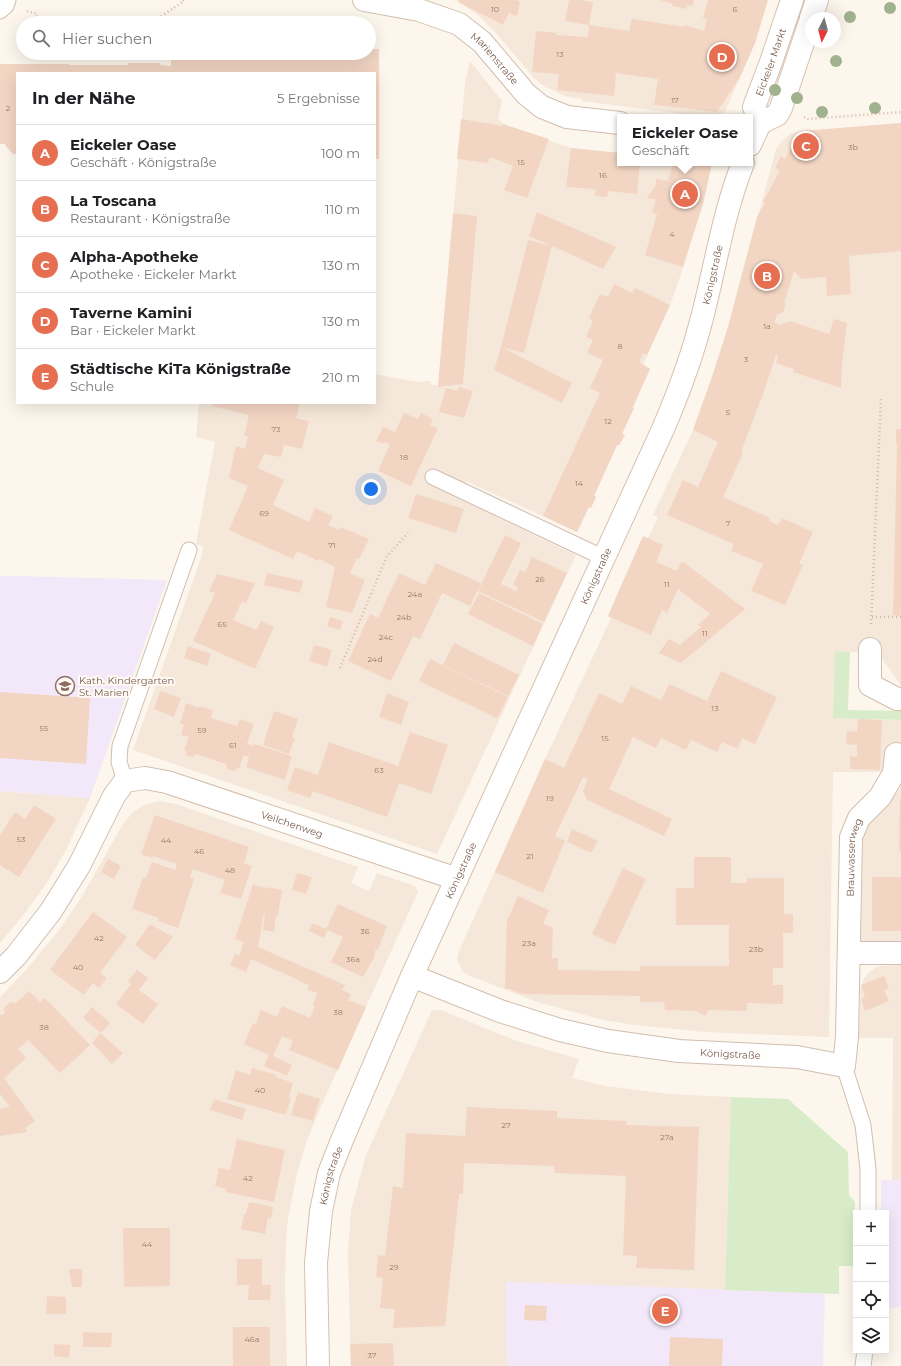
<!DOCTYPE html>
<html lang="de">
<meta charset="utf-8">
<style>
:root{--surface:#fff;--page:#f6f6f6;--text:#202124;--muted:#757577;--line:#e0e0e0;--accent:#e76f51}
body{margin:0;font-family:Montserrat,sans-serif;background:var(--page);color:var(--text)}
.controls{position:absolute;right:12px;bottom:12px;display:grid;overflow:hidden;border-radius:0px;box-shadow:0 4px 16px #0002}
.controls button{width:36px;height:36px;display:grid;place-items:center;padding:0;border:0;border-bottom:1px solid var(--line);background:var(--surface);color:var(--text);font:20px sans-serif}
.compass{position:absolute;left:805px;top:12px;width:36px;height:36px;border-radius:50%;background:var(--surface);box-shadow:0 4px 16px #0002;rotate:186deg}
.you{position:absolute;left:371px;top:489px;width:14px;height:14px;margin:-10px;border:3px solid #fff;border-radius:50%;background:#1a73e8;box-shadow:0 0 0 6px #1a73e833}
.badge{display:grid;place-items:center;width:26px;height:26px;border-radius:50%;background:var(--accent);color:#fff;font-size:13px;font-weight:700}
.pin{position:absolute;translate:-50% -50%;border:2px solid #fff;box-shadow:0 1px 4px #0006}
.popup{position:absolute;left:617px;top:114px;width:136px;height:52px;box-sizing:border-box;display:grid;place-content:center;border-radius:0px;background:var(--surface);filter:drop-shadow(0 1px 3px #0005);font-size:13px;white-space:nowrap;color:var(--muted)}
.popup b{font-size:15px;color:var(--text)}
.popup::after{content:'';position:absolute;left:50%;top:100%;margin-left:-8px;border:8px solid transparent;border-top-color:var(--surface)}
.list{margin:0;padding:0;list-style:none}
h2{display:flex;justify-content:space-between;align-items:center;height:52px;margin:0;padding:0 16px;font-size:17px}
h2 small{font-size:13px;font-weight:400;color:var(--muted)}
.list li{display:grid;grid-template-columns:26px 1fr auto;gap:12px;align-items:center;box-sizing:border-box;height:56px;padding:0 16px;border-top:1px solid var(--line)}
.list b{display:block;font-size:15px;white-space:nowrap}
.list p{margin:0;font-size:13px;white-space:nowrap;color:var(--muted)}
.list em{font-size:13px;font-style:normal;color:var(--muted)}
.icon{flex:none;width:22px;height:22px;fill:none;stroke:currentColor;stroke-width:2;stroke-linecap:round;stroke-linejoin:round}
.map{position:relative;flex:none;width:901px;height:1366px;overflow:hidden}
.search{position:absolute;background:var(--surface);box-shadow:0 4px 16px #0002;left:16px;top:16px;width:360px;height:44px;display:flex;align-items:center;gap:10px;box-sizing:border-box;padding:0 14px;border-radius:22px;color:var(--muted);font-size:15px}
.panel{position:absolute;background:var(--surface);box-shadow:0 4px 16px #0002;left:16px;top:72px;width:360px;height:332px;border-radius:0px}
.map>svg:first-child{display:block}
.residential{fill:#f5e8da}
.education{fill:#f3e8fa}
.green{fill:#d8ecc9}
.building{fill:#f3d5c3}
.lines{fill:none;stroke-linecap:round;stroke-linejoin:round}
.lane-casing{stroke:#d1beb0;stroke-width:17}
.street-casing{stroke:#d1beb0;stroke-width:24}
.secondary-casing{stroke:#d6c0b0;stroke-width:24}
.path{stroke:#d9b8a5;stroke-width:2.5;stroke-dasharray:1 3;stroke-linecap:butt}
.lane{stroke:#fff;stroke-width:15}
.street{stroke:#fff;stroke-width:22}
.secondary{stroke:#fff;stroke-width:22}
.tree{fill:#a0b28e}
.labels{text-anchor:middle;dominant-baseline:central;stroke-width:4;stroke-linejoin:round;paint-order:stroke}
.number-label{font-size:8px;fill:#987a6a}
.street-label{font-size:10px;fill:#7a5c4d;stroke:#fffaf3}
.education-label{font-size:10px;fill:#785e54;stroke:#fffaf3;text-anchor:start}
</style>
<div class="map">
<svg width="901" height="1366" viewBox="0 0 901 1366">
<rect width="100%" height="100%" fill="#fdf6ec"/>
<g class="residential">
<polygon points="456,0 768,0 755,43 725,112 715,117 705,117 582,101 582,99 568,97 556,92 545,87 535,79 495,32 478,15"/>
<polygon points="470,61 502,101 498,119 503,124 571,148 620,153 620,163 712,163 703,204 679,280 670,305 643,365 650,369 622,434 625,435 619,445 617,445 594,496 596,497 591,508 588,507 577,532 466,481 478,505 496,517 576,555 437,854 133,750 201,558 203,546 196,544 215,442 196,437 199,403 375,403 375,374 417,382 430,381 431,385 438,385 465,83"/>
<polygon points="901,123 901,686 881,657 879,653 835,651 833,718 901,720 901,772 833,772 829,1037 705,1032 635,1025 603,1020 537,1002 468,975 463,972 458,962 457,958 459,951 545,759 611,618 608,616 624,578 648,538 658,517 653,515 693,430 712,377 728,327 776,149 782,141 790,134 796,132"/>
<polygon points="901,787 901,941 861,941 863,835 869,824 887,806"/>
<polygon points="0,791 90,798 65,852 48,881 25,913 0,943"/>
<polygon points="160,801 176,804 358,867 351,883 369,891 377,873 415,886 418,892 323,1102 307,1140 297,1174 288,1219 286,1240 285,1285 287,1366 0,1366 0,997 27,969 59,930 81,898 123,824 133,812 146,804"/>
<polygon points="901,965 901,1180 892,1180 893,1038 859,1038 860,989 866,975 875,968 880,966"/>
<polygon points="432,1010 441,1010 517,1041 579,1059 572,1078 606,1086 669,1094 731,1097 725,1290 506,1282 506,1328 508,1366 351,1366 348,1253 351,1210 366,1155"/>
</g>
<g class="education">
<polygon points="0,576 18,576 167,580 90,798 0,791"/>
<polygon points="881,1180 901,1180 901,1307 891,1308 886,1306 886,1213 881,1213"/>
<polygon points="506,1282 825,1293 823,1366 508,1366 506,1328"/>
</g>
<g class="green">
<polygon points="835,651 850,652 848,710 901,711 901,720 833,718"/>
<polygon points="731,1097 788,1099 848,1152 849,1195 855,1202 855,1266 839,1266 839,1294 725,1290"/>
</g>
<g class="building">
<polygon points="459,0 516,0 520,2 517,16 516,16 509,13 503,25 458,2"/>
<polygon points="569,0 580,0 593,2 589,25 565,21"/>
<polygon points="660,0 694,0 692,6 687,5 687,9 672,6 673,4"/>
<polygon points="708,0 768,0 755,43 740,77 717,112 654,105 658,79 616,73 614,96 557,90 559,74 532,72 536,31 557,33 556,35 588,37 589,25 629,31 632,19 685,27 685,25 704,31 707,19 703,18"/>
<polygon points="369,49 379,49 379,159 375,159 375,73 17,73 17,154 13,154 5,145 5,144 0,144 0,64 69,64 69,65 128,65 128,63 160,63 160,65 171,66 171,53 369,53"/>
<polygon points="461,119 502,126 503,124 549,139 527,198 504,190 513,166 490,157 488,163 457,159"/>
<polygon points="901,123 901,251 849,256 851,294 827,296 826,277 801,279 794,271 784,303 786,303 783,312 777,315 774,323 780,325 790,321 829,334 834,319 847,323 842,364 841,388 793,372 794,369 776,363 778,356 776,355 763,394 741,452 743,453 723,497 770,518 769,521 778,525 782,518 813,532 799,564 803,565 785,605 751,591 763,564 731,551 734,544 667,515 683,480 698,487 718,442 693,430 712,377 728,327 757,217 765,203 763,202 779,172 779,170 775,168 781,156 785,159 794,141 796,143 802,131"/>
<polygon points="571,148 620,153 620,163 640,163 637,194 608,191 607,197 595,196 596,189 566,187"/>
<polygon points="673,163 712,163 703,204 683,267 645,255 657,214 652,212 656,199 647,198 656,185 656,179 668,181"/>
<polygon points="537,212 616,247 603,269 552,246 524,353 501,347 528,240 552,246 529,236"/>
<polygon points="453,213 477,216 463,384 438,387"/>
<polygon points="614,284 632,293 635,288 670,305 647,355 643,353 639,362 650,369 632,408 634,408 622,434 625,435 619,445 617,445 594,496 596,497 591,508 589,507 577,532 543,516 600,393 590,388 603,360 587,353 593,340 586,337 593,321 589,318 600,294 608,297"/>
<polygon points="501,347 572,383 562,403 494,370"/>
<polygon points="459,387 473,391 464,418 439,412 446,388 457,391"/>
<polygon points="212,403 300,403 296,418 309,421 302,449 284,445 281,457 264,454 258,468 284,480 273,505 309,522 315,508 333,516 328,525 339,530 341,527 369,539 359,559 357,558 350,573 365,580 352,613 326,607 335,567 319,559 318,561 297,551 293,559 229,530 248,486 229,478 236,446 245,449 248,436 244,436 249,415 212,406"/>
<polygon points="404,413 418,419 421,413 433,419 430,425 438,428 411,486 378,471 390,444 384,442 383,444 376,441 383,427 395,432"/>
<polygon points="896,429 901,429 901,610 900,616 893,615 897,443 896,443"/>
<polygon points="416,494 464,509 456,533 408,518"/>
<polygon points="505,535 521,543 501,584 516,591 518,588 513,585 520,570 525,572 532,557 567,573 544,622 478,591"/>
<polygon points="643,536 663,545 656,562 677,571 682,561 745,609 681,663 659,653 669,639 680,645 701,627 698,625 710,614 678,589 667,613 662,610 651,635 608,616"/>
<polygon points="436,563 481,583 470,606 442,593 420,639 413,636 391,681 348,661 370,614 378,618 399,573 425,585"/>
<polygon points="267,573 303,581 300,593 264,585"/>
<polygon points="217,574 255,583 246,603 242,601 233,620 256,630 261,621 274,627 255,669 193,641 215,593 209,591"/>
<polygon points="479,593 543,624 533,646 468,614"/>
<polygon points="330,617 343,621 340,630 327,626"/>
<polygon points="454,643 519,675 508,696 443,665"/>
<polygon points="314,645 332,650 327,667 309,661"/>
<polygon points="188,646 211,654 207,666 184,658"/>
<polygon points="430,659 508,697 497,718 419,681"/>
<polygon points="721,671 777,697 755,744 742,738 738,749 722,742 717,752 691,740 686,750 661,738 656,748 633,737 609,789 672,819 664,836 587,800 583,791 588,779 583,777 555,836 565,841 543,893 495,872 545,759 564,768 599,693 622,704 631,686 661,700 669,684 707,701"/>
<polygon points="160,691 181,698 174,717 154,709"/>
<polygon points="0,692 90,698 86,764 0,758"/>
<polygon points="387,693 409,702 401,725 379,717"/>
<polygon points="186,703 199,708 199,706 213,710 211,718 237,726 240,719 254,724 247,744 253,746 254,744 292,756 285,780 246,767 249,757 244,755 239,769 237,768 234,771 227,769 226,764 196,754 193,757 186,755 186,751 184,750 189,737 181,735 184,725 180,724"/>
<polygon points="274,711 298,719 292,737 295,738 289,754 263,745"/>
<polygon points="858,719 882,720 880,770 850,769 850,756 857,757 857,745 846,744 847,731 857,732"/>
<polygon points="410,732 448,745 431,794 399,783 387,817 313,791 310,798 287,790 295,767 318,775 329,742 398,766"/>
<polygon points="900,799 901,799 901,851 899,851"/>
<polygon points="34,805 56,819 19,877 0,865 0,835 15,812 25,819"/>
<polygon points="155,815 249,847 244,863 252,866 241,899 220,893 225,880 193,869 190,877 194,879 178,928 158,921 159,918 132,909 143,877 146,878 152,862 175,870 177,864 153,856 152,858 141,854"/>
<polygon points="572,829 598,841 591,853 567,842"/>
<polygon points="694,857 731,857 731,883 747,883 747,878 784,878 784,914 793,914 793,933 783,933 783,968 773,968 773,985 783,985 783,1004 747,1003 747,1011 709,1010 705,1016 696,1011 665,1010 664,1002 640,1002 640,996 522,994 510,989 505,989 507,918 509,917 518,896 549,910 543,924 553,928 552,958 558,958 558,970 640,971 640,966 729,966 729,925 676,925 676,888 694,888"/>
<polygon points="108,859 121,866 114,879 101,872"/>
<polygon points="623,868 646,879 615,945 592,934"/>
<polygon points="297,873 312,877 306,894 292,890"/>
<rect x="872" y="877" width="29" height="54"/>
<polygon points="253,884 267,889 268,887 282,890 278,915 276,915 274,932 263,930 265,913 264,912 258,947 345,985 342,990 351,994 348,1000 366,1007 338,1070 289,1050 293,1041 282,1036 273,1056 292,1065 287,1076 264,1066 269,1055 244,1044 253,1023 256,1024 261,1010 277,1017 282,1006 310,1018 315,1006 313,1005 317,993 307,990 309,985 299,981 299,980 253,960 251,960 246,972 230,965 235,954 239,956 244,942 235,939"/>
<polygon points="338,904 387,926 378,949 376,949 374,954 375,956 363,977 331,962 343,937 328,930 324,938 309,931 313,923 326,929"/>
<polygon points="93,912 127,937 100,973 107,978 99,988 93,983 84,995 50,970"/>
<polygon points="150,924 173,937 155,960 135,945"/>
<polygon points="137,970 148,978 139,990 158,1004 143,1024 116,1004 131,984 128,981"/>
<polygon points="884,976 889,988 884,990 889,1001 865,1011 861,999 865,997 861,985"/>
<polygon points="29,991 40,1002 45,998 90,1045 60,1073 28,1040 18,1049 26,1058 4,1078 35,1121 25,1128 27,1132 0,1136 0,1109 10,1107 0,1094 0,1015 2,1015 5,1013 4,1008 11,1002 16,1003"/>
<polygon points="92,1007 110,1023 101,1033 83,1018"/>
<polygon points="100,1033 123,1053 112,1064 92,1043"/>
<polygon points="252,1068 277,1075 276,1077 293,1083 289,1097 291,1098 286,1115 227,1099 236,1070 250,1075"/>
<polygon points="298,1092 320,1099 313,1121 291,1115"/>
<polygon points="214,1099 246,1109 242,1120 210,1110"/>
<polygon points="467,1107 557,1111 557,1118 626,1121 627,1125 699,1127 694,1270 636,1268 637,1256 623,1255 626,1176 555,1173 554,1166 464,1163 463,1194 459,1194 445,1326 393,1328 395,1309 380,1308 383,1278 376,1277 378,1255 385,1256 393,1186 403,1188 406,1133 465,1136"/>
<polygon points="237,1139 285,1150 274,1202 226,1192 226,1189 215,1186 219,1168 230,1170"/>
<polygon points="249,1202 273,1207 271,1219 268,1218 265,1234 241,1229 244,1214 246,1214"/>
<polygon points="123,1228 170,1228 170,1286 124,1287"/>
<polygon points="237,1259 262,1259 262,1285 271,1285 270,1300 248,1300 249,1285 237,1285"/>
<polygon points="69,1269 82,1269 82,1287 72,1287"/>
<polygon points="47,1296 66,1297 66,1314 46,1314"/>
<polygon points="525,1305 547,1306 546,1321 524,1320"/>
<rect x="233" y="1327" width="37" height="39"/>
<polygon points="83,1332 112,1333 111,1347 83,1347"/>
<polygon points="670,1337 723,1339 722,1366 669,1366"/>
<polygon points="393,1343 394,1366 351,1366 350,1344"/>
<polygon points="54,1344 70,1345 69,1358 54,1356"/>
</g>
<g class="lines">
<defs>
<g id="lane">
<polyline points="0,11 6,6 8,0"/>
<polyline points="433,477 604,558"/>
<polyline points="125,781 119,762 120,746 189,550"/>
<polyline points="844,1066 863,1125 868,1169 868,1213"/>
<polyline points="863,1366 865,1351"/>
</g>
<g id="street">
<path id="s1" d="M 364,0 L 419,10 L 459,24 L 482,42 L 526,94 L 542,107 L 567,117 L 620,123"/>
<polyline points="870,649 870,685 897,699 901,699"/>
<polyline points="849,953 901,953"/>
<path id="s2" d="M 0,972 L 16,956 L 51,911 L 79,866 L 114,796 L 125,781 L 145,778 L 167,782 L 457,879"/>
<path id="s3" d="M 412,976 L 500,1011 L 560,1030 L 608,1041 L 679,1051 L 797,1057 L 844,1066 L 847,1037 L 851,837 L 859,818 L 880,797 L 894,773 L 896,754 L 901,755"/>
</g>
<g id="secondary">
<polyline points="811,18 817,0"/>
<path id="s4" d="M 760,123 L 754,107 L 771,62 L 792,0"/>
<polyline points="750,145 760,123 777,115 781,108 811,19"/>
<path id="s5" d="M 318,1366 L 316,1263 L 321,1211 L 329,1173 L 342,1140 L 412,976 L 663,429 C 679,392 693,354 703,314 C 716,263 724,211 743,163"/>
</g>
</defs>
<use href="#lane" class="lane-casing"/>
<use href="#street" class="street-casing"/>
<use href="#secondary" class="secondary-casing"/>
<g class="path">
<polyline points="27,11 37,14 37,23"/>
<polyline points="151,23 184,1 182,0"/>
<polyline points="804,117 808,119 901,112"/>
<polyline points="872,617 901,617"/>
<polyline points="871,624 881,399"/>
<polyline points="340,668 387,556 408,533"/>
</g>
<use href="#lane" class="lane"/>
<use href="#street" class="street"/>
<use href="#secondary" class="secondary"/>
</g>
<g class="tree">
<circle cx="890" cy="8" r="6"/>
<circle cx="850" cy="17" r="6"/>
<circle cx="836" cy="61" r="6"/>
<circle cx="775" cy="90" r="6"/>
<circle cx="797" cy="98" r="6"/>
<circle cx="875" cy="108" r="6"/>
<circle cx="822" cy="112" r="6"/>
</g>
<defs>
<symbol id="school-ring" viewBox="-11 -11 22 22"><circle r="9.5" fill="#fffaf3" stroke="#8d6e63" stroke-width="1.5"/><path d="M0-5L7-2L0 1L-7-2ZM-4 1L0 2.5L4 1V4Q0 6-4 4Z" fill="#8d6e63"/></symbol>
</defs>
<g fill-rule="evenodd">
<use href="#school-ring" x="54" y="675" width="22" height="22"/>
</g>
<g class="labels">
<g class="number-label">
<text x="495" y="9">10</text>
<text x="735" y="9">6</text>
<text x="560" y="54">13</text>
<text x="675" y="100">17</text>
<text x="8" y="108">2</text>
<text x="853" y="147">3b</text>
<text x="521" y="162">15</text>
<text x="603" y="175">16</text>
<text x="672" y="234">4</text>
<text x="767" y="326">1a</text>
<text x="620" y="346">8</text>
<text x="746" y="359">3</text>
<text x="728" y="412">5</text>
<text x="608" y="421">12</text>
<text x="276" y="429">73</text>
<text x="404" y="457">18</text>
<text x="579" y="483">14</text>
<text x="264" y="513">69</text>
<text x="728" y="523">7</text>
<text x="332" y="545">71</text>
<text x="540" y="579">26</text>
<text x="667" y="584">11</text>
<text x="415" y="594">24a</text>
<text x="404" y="617">24b</text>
<text x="222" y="624">65</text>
<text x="705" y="633">11</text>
<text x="386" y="637">24c</text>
<text x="375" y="659">24d</text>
<text x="715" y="708">13</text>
<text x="44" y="728">55</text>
<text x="202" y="730">59</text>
<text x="605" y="738">15</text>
<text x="233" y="745">61</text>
<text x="379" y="770">63</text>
<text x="550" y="798">19</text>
<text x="21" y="839">53</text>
<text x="166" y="840">44</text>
<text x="199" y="851">46</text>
<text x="530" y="856">21</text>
<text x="230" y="870">48</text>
<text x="365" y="931">36</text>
<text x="99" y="938">42</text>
<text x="529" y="943">23a</text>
<text x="756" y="949">23b</text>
<text x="353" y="959">36a</text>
<text x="78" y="967">40</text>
<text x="338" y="1012">38</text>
<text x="44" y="1027">38</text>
<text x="260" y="1090">40</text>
<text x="506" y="1125">27</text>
<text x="667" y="1137">27a</text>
<text x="248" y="1178">42</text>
<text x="147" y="1244">44</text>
<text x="394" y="1267">29</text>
<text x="252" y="1339">46a</text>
<text x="372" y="1355">37</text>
</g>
<g class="street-label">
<text stroke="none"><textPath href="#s1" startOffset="148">Marienstraße</textPath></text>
<text stroke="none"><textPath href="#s4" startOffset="65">Eickeler Markt</textPath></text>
<text stroke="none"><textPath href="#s5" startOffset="1172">Königstraße</textPath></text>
<text stroke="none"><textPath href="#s5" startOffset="848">Königstraße</textPath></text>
<text stroke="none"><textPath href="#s2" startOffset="404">Veilchenweg</textPath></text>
<text stroke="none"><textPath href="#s3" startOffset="654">Brauwasserweg</textPath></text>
<text stroke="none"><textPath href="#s5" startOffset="524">Königstraße</textPath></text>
<text stroke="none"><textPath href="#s3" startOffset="330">Königstraße</textPath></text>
<text stroke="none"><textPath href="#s5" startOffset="192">Königstraße</textPath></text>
</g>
<g class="education-label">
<text x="79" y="680">Kath. Kindergarten<tspan x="79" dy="12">St. Marien</tspan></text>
</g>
</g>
</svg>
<div class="controls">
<button>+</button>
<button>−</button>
<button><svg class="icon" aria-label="locate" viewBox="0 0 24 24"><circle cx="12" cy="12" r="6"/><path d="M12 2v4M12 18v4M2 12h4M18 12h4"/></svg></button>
<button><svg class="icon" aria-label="layers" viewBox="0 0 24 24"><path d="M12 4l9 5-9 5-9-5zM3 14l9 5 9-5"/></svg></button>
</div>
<svg class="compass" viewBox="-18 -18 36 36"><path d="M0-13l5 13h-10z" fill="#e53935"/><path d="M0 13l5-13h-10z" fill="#757577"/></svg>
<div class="you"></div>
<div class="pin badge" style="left:685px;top:194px">A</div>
<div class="popup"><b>Eickeler Oase</b>Geschäft</div>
<div class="pin badge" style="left:767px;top:276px">B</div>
<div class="pin badge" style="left:806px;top:146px">C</div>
<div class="pin badge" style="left:722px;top:57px">D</div>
<div class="pin badge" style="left:665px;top:1311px">E</div>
<div class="search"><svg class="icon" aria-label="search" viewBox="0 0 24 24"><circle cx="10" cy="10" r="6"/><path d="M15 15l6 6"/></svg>Hier suchen</div>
<section class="panel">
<h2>In der Nähe<small>5 Ergebnisse</small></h2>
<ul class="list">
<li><span class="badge">A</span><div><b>Eickeler Oase</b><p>Geschäft · Königstraße</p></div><em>100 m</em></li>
<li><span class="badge">B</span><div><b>La Toscana</b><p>Restaurant · Königstraße</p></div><em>110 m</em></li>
<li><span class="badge">C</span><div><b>Alpha-Apotheke</b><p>Apotheke · Eickeler Markt</p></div><em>130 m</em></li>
<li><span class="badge">D</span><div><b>Taverne Kamini</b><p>Bar · Eickeler Markt</p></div><em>130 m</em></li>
<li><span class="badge">E</span><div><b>Städtische KiTa Königstraße</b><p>Schule</p></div><em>210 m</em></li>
</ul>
</section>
</div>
